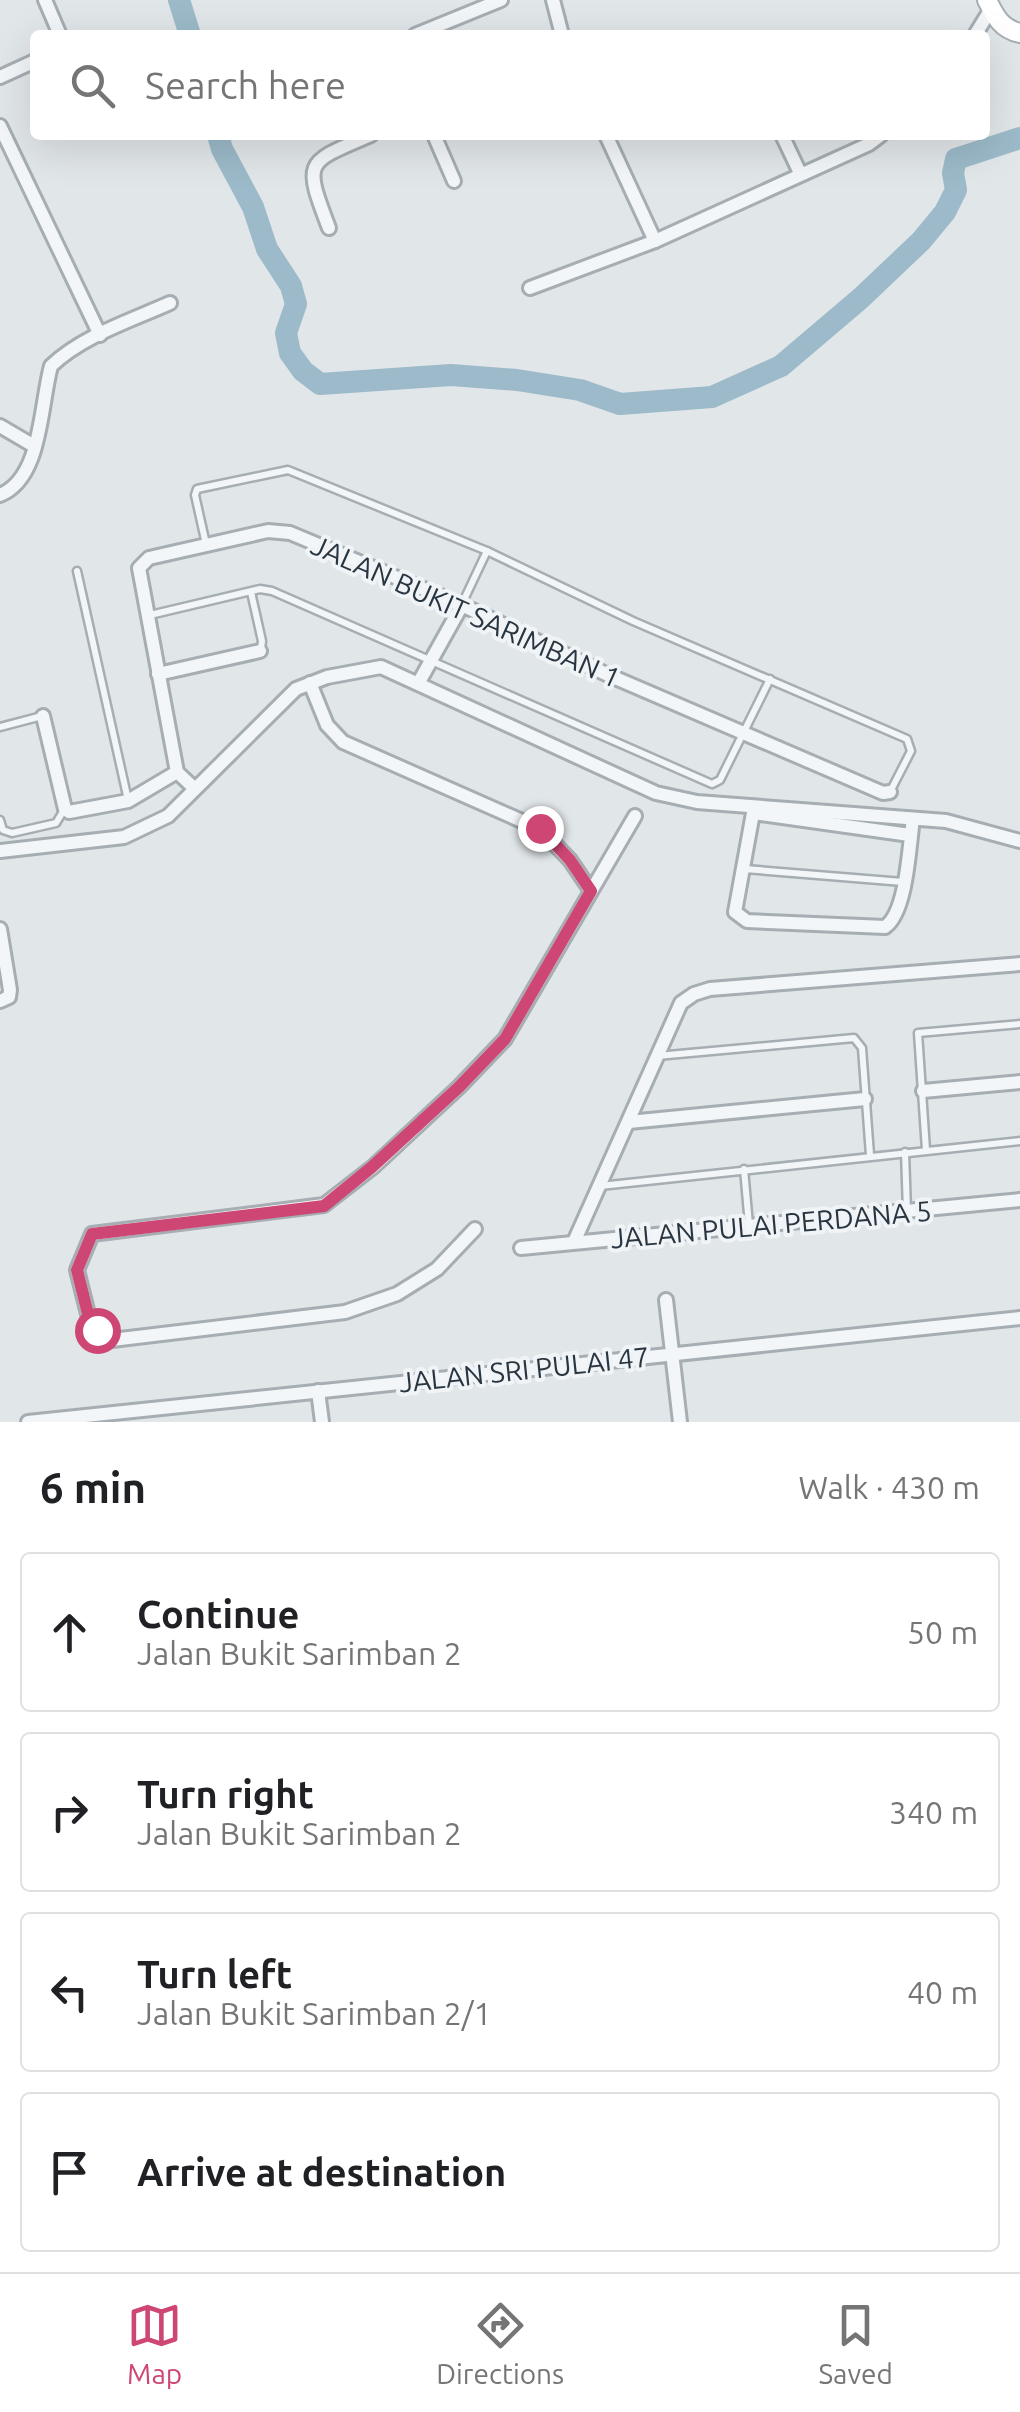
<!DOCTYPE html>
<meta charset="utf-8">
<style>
:root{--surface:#fff;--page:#f2f2f2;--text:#202124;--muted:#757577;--line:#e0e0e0;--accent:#ce4673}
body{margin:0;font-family:Ubuntu,sans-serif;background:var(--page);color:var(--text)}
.stop{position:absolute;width:30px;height:30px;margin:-22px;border:8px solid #ce4673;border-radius:50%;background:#fff}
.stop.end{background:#ce4673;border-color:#fff;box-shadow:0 2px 10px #0008}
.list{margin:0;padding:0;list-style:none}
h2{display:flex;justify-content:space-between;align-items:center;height:130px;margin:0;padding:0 40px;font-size:42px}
h2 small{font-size:32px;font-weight:400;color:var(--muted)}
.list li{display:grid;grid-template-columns:65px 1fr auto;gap:30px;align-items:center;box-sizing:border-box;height:160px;margin:0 20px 20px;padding:0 20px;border:2px solid var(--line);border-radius:10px}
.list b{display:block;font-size:38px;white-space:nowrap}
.list p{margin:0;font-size:32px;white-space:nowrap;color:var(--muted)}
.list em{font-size:32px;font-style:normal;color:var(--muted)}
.icon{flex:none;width:55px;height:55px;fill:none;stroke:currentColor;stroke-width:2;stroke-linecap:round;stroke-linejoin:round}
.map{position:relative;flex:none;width:1020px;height:1422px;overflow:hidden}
.search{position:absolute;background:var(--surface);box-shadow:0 10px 40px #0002;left:30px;right:30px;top:30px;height:110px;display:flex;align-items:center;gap:25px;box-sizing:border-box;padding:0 35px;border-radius:10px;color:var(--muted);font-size:38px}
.sheet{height:850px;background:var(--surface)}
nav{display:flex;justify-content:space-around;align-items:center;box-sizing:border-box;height:140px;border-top:2px solid var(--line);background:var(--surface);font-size:28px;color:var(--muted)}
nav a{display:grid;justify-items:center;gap:5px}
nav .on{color:var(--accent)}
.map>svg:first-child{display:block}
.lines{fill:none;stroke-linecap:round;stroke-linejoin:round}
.river{stroke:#9cbac9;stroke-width:22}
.lane-casing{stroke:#a6aeb3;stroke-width:11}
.street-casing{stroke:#a6aeb3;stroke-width:18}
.secondary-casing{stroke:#a6aeb3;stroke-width:22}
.lane{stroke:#f3f6f8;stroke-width:6}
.street{stroke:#f3f6f8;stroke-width:12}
.secondary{stroke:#fff;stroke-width:18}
.route{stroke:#ce4673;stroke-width:12}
.labels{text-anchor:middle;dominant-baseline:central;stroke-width:8;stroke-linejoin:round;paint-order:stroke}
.street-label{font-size:28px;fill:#293641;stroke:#f0f4f7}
</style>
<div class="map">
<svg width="1020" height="1422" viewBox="0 0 1020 1422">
<rect width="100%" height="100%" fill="#e1e6e9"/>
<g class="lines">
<g class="river">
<polyline points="179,0 190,35"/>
<polyline points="218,135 222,149 253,207 267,249 291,286 296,304 286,333 290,353 303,371 320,384 451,375 517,380 580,390 620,404 712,397 781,366 861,298 921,241 945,212 956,190 953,173 956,159 1020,138"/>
</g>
<defs>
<g id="lane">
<polyline points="206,544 195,495 197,489 288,470 487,551 633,621 907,739 911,751 890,792"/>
<polyline points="77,571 128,800"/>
<polyline points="251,592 262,641 261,649"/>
<polyline points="462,604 487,551"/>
<polyline points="150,615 260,589 272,591 712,784 720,780 770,679"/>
<polyline points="0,727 42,716"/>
<polyline points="0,820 3,830 12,833 56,823 64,810"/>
<polyline points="745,869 903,882"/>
<polyline points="657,1056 854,1038 862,1048 870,1155"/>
<polyline points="926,1150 918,1033 1020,1024"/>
<polyline points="905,1152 907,1211"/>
<polyline points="744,1169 749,1225"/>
<polyline points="600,1186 1020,1141"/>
</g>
<g id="street">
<polyline points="45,0 60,35"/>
<polyline points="553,0 562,35"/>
<polyline points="415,35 501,0"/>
<polyline points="975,35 991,9"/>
<polyline points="0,77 35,61"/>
<polyline points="0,126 100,335"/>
<polyline points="434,135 454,181"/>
<polyline points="606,135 655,241"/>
<polyline points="782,135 800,173"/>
<path d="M 329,228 C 303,160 305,163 371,135"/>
<polyline points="530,288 655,241 869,144 881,135"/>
<polyline points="0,426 34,446"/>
<path d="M 0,495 C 42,478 40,406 51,366 C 82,336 132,320 170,303"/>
<polyline points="158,674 260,651"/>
<polyline points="419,682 462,605"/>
<polyline points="310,683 327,725 343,742 540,829 570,860 591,891"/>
<polyline points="43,716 65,809 69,812 128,801 177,772"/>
<polyline points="194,788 177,772 139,568 149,558 268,531 290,533 462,605 606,674 883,793 890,792"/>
<path d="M 910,835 L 753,813 L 735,912 L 747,921 L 885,927 C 907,912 909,846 913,819"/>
<polyline points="0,851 124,837 168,816 296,689 327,677 381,667 656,793 697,802 946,821 1020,841"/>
<polyline points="0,929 10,990 9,997 0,1001"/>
<polyline points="923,1091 1020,1082"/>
<polyline points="629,1122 865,1099"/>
<polyline points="475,1229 437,1269 397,1294 345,1312 112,1340 90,1322 77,1270 92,1234 324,1205 373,1167 459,1087 505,1039 635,816"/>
<polyline points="574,1242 681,1003 694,994 710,989 1020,964"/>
<polyline points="521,1248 1020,1200"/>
<polyline points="666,1300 680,1422"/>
<polyline points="318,1391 322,1422"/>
<polyline points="28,1422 1020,1318"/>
</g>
<path id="secondary" d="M 987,0 C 995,16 1001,29 1020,33"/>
</defs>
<use href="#lane" class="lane-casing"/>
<use href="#street" class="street-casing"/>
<use href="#secondary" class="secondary-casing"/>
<use href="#lane" class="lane"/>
<use href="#street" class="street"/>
<use href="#secondary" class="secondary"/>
</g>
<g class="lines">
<polyline class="route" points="97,1330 90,1322 77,1270 92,1234 324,1206 372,1167 459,1087 505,1039 591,891 570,860 540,828"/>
</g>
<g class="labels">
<g class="street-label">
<text transform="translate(466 611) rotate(24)">JALAN BUKIT SARIMBAN 1</text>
<text transform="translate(771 1224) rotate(-5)">JALAN PULAI PERDANA 5</text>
<text transform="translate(524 1369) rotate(-6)">JALAN SRI PULAI 47</text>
</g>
</g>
</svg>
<div class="stop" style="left:97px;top:1330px"></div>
<div class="stop end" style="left:540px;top:828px"></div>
<div class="search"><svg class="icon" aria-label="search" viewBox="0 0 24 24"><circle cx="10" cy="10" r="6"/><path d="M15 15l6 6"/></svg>Search here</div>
</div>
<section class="sheet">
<h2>6 min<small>Walk · 430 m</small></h2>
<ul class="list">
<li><svg class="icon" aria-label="ahead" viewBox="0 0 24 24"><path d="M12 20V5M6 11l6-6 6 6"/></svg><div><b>Continue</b><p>Jalan Bukit Sarimban 2</p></div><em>50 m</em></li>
<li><svg class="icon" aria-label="right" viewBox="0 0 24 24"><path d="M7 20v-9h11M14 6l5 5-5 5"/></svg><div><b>Turn right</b><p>Jalan Bukit Sarimban 2</p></div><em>340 m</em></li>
<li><svg class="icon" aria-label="left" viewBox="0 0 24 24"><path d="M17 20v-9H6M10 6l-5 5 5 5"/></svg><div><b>Turn left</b><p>Jalan Bukit Sarimban 2/1</p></div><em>40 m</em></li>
<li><svg class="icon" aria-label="arrive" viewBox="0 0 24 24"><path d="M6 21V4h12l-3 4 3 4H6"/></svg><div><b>Arrive at destination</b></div></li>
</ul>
</section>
<nav>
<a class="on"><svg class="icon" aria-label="map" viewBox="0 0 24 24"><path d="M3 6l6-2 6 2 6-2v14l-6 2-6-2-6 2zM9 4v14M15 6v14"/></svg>Map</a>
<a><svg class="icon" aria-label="directions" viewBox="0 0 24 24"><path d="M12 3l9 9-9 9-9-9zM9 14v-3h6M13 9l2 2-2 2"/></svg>Directions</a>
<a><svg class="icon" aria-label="saved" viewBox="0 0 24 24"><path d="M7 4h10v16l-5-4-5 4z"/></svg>Saved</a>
</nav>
